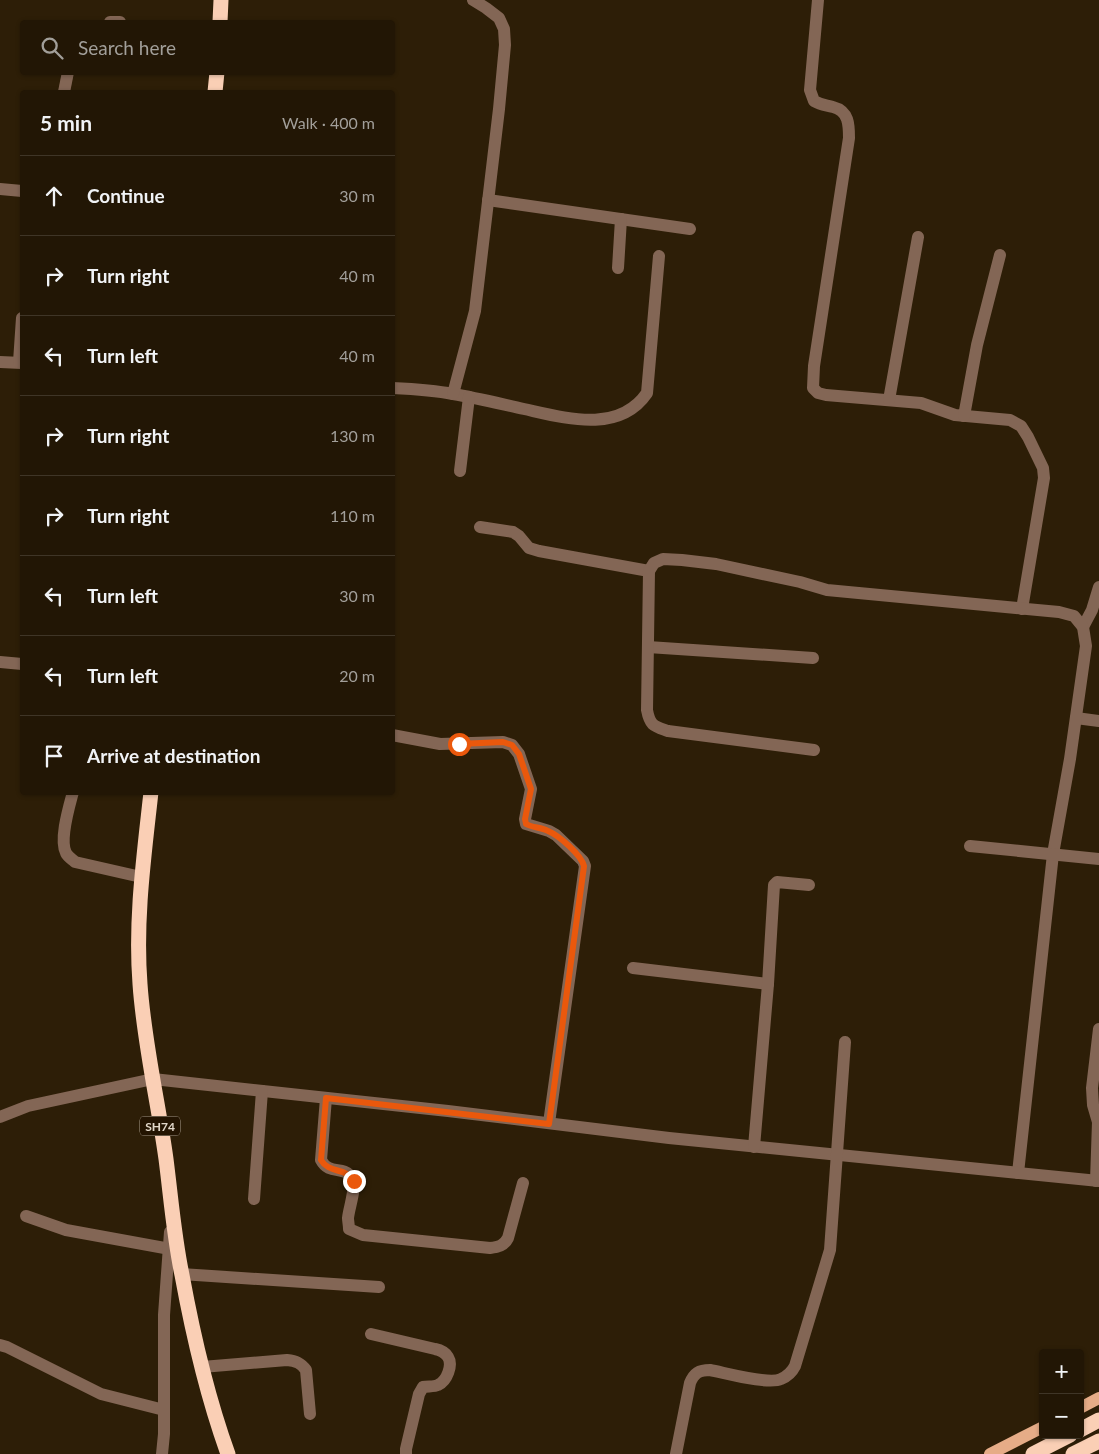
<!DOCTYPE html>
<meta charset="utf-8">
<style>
:root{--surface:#221605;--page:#2e2313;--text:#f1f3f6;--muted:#a29f9a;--line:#3f3527}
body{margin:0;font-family:Lato,sans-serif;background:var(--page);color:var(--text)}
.controls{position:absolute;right:15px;bottom:15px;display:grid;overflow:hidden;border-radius:5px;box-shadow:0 1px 4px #0004}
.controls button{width:45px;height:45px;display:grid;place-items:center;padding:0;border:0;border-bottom:1px solid var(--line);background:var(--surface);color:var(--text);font:25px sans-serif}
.stop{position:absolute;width:15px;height:15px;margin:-11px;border:4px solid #ea580c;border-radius:50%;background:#fff}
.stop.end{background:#ea580c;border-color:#fff;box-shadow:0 1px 5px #0008}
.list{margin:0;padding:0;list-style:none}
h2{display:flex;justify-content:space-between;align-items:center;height:65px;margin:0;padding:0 20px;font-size:21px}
h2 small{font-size:16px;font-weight:400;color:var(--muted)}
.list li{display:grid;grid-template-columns:32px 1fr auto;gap:15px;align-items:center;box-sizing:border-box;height:80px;padding:0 20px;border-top:1px solid var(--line)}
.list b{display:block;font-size:19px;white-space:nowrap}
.list em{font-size:16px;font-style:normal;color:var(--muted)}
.icon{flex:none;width:28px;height:28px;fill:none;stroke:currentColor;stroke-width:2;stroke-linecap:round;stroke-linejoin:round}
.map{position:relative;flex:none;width:1099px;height:1454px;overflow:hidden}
.search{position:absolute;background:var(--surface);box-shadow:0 1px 4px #0004;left:20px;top:20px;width:375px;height:55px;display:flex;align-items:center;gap:12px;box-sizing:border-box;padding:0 18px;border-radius:5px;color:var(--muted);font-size:19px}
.panel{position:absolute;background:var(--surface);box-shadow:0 1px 4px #0004;left:20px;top:90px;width:375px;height:705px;border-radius:5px}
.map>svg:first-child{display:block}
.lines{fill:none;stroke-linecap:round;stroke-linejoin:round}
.minor{stroke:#836655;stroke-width:12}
.major{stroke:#e6ac87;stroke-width:12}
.highway{stroke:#facfb5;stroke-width:15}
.route{stroke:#ea580c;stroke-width:6}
.labels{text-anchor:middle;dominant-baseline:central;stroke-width:4.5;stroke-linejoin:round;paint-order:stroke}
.shield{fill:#231401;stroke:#a89c8d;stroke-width:1}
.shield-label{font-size:12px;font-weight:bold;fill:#e1d7c9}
</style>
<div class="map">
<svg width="1099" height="1454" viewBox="0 0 1099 1454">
<rect width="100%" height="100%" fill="#2d1e07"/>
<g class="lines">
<g class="minor">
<path d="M 818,0 L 810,90 L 814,101 C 821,105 826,105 833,107 C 849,111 849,125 849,138 L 814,366 L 813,388 L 818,393 L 826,395 L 921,403 L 955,415 L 1010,420 L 1021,426 L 1028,437 L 1043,468 L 1044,478 L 1022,609"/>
<polyline points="110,22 120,22"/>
<polyline points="64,92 68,72"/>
<polyline points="0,189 22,191"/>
<polyline points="488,200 690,229"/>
<polyline points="618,268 621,219"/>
<polyline points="0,362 22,363"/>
<polyline points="19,362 22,318"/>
<path d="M 392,388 C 413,389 433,390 453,394 C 477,398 501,404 524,409 C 565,418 619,434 647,393 L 659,256"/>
<polyline points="453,394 475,311 499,109 505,45 504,29 499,18 486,8 473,0"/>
<polyline points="889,400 918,237"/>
<polyline points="964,416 977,345 1000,255"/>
<polyline points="460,471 469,397"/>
<polyline points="480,527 513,532 519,536 529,548 539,551 649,571"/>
<polyline points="1083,627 1092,610 1099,587"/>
<polyline points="648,647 813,658"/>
<polyline points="0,662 22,664"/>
<polyline points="1076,718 1099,721"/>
<polyline points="392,735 440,744 503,742 512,745 519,754 531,789 525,819 526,824 549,831 556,835 583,861 585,866 549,1123"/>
<path d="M 814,750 L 668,731 C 654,726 650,726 647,710 L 649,571 L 654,563 L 663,559 L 682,560 L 716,564 L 800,582 L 827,590 L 1059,612 L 1074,616 L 1083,627 L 1086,646 L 1070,759 L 1053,854 L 1018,1173"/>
<path d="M 73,792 C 69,807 59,840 66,853 C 68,857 72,859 75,862 L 141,877"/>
<polyline points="970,846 1099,859"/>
<polyline points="633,968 768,984"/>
<path d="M 326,1098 L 321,1160 C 329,1175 342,1166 351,1176 C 358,1184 349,1207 348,1218 C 348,1221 349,1225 349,1229 L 363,1235 L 490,1248 C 498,1247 504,1246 508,1238 L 523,1183"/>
<polyline points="0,1117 28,1106 153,1079 448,1111 669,1138 1099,1181"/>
<polyline points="754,1147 768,984 774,885 777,882 809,885"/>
<polyline points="1096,1181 1098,1122 1093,1105 1092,1088 1099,1029"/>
<polyline points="254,1199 262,1091"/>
<polyline points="26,1216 66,1230 170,1249"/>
<polyline points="181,1274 379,1287"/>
<path d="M 371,1334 L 435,1349 C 440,1350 445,1352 448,1357 C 453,1365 447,1381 438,1385 C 434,1387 428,1386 423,1387 L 419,1394 L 406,1449 L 406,1454"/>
<polyline points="0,1345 7,1347 101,1394 164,1410"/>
<path d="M 202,1367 L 287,1360 C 296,1361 301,1363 306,1370 L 310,1414"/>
<polyline points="162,1454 164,1434 164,1315 170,1232"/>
<path d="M 676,1454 L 690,1383 C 694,1373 699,1370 710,1370 C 726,1373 769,1385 781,1379 C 788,1376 792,1372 795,1366 L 830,1250 L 845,1042"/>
</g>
<g class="major">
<polyline points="1080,1408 1099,1398"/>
<polyline points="990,1454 1043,1427"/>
</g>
<g class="highway">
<polyline points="220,22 221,0"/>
<polyline points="215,92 217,72"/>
<path d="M 151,792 C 144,856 135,920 140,984 C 144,1043 158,1101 166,1159 C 171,1198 174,1237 182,1275 C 193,1335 207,1396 228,1454"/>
<polyline points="1080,1430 1099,1420"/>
<polyline points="1033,1454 1070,1435"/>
<polyline points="1073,1454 1099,1441"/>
</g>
</g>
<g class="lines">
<path class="route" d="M 354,1181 C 346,1167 329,1174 321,1160 L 326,1098 L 549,1124 L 584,866 C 581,855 560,836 548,831 C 541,827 533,828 526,824 L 525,819 L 531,789 L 519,754 L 512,745 L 503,742 L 459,744"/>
</g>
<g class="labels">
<rect class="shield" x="140" y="1116.5" width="40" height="19" rx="4"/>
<g class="shield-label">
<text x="160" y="1126">SH74</text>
</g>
</g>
</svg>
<div class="controls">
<button>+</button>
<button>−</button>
</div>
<div class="stop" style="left:459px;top:744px"></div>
<div class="stop end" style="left:354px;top:1181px"></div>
<div class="search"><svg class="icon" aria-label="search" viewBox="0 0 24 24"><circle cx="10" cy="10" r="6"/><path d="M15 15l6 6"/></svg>Search here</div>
<section class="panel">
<h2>5 min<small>Walk · 400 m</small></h2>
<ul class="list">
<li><svg class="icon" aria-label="ahead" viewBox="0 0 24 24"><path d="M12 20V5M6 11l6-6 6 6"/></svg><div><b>Continue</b></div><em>30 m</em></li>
<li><svg class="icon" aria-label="right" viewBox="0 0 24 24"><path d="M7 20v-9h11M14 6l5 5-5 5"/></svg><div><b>Turn right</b></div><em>40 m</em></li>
<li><svg class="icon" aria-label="left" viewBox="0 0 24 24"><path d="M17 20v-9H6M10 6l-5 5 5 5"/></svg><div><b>Turn left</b></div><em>40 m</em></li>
<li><svg class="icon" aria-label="right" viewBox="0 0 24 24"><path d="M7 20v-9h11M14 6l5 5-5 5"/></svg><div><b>Turn right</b></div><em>130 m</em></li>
<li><svg class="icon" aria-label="right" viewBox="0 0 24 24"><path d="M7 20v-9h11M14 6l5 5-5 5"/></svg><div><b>Turn right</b></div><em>110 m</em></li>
<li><svg class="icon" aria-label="left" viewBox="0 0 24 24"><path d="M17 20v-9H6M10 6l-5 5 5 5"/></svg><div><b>Turn left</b></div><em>30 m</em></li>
<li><svg class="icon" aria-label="left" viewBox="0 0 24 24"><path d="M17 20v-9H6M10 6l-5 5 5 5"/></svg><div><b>Turn left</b></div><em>20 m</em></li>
<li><svg class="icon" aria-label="arrive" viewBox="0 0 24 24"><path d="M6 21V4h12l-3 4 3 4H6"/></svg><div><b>Arrive at destination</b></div></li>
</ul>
</section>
</div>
